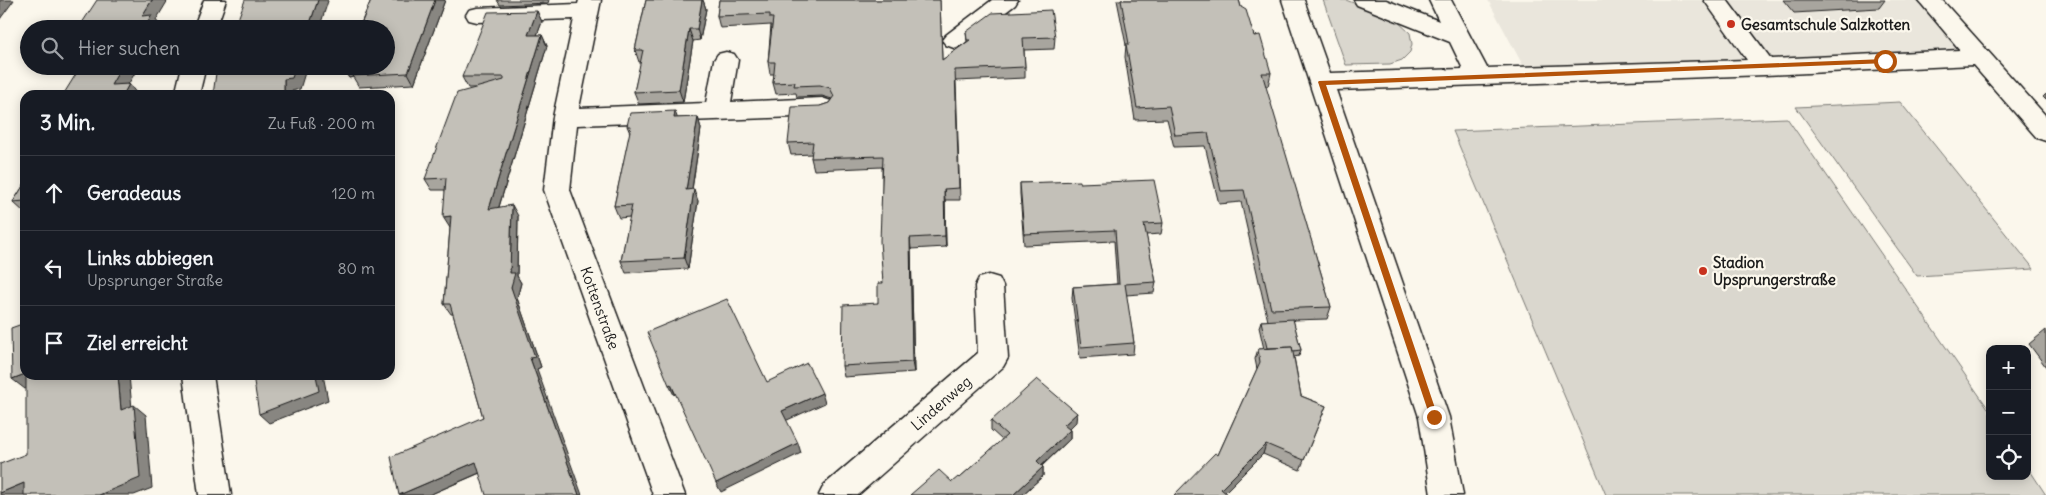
<!DOCTYPE html>
<html lang="de">
<meta charset="utf-8">
<style>
:root{--surface:#171b24;--page:#20242c;--text:#f1f3f6;--muted:#9ea1a6;--line:#363941}
body{margin:0;font-family:Delius,sans-serif;background:var(--page);color:var(--text)}
.controls{position:absolute;right:15px;bottom:15px;display:grid;overflow:hidden;border-radius:10px;box-shadow:0 2px 12px #0003}
.controls button{width:45px;height:45px;display:grid;place-items:center;padding:0;border:0;border-bottom:1px solid var(--line);background:var(--surface);color:var(--text);font:25px sans-serif}
.stop{position:absolute;width:15px;height:15px;margin:-11px;border:4px solid #b45309;border-radius:50%;background:#fff}
.stop.end{background:#b45309;border-color:#fff;box-shadow:0 1px 5px #0008}
.list{margin:0;padding:0;list-style:none}
h2{display:flex;justify-content:space-between;align-items:center;height:65px;margin:0;padding:0 20px;font-size:21px}
h2 small{font-size:16px;font-weight:400;color:var(--muted)}
.list li{display:grid;grid-template-columns:32px 1fr auto;gap:15px;align-items:center;box-sizing:border-box;height:75px;padding:0 20px;border-top:1px solid var(--line)}
.list b{display:block;font-size:19px;white-space:nowrap}
.list p{margin:0;font-size:16px;white-space:nowrap;color:var(--muted)}
.list em{font-size:16px;font-style:normal;color:var(--muted)}
.icon{flex:none;width:28px;height:28px;fill:none;stroke:currentColor;stroke-width:2;stroke-linecap:round;stroke-linejoin:round}
.map{position:relative;flex:none;width:2046px;height:495px;overflow:hidden}
.search{position:absolute;background:var(--surface);box-shadow:0 2px 12px #0003;left:20px;top:20px;width:375px;height:55px;display:flex;align-items:center;gap:12px;box-sizing:border-box;padding:0 18px;border-radius:28px;color:var(--muted);font-size:19px}
.panel{position:absolute;background:var(--surface);box-shadow:0 2px 12px #0003;left:20px;top:90px;width:375px;height:290px;border-radius:15px}
.map>svg:first-child{display:block}
.built{fill:#eae6dc}
.green{fill:#dad7ce;stroke:#7b7a75}
.lines{fill:none;stroke-linecap:round;stroke-linejoin:round}
.minor-casing{stroke:#1c1c1c;stroke-width:3}
.minor{fill:#fbf7ec;fill-rule:evenodd}
.wall{fill:#a8a59e;stroke:#1c1c1c}
.shaded-wall{fill:#888681;stroke:#1c1c1c}
.building{fill:#c3c0b8;stroke:#1c1c1c}
.route{fill:#b45309}
.poi-dot{fill:#c8321e;stroke:#fbf7ec;stroke-width:2}
.labels{text-anchor:middle;dominant-baseline:central;stroke-width:4.5;stroke-linejoin:round;paint-order:stroke}
.poi-label{font-size:15px;font-weight:bold;fill:#1c1c1c;stroke:#fbf7ec;text-anchor:start}
.street-label{font-size:15px;fill:#1c1c1c;stroke:#fbf7ec}
</style>
<div class="map">
<svg width="2046" height="495" viewBox="0 0 2046 495">
<rect width="100%" height="100%" fill="#fbf7ec"/>
<filter id="ink" filterUnits="userSpaceOnUse"><feTurbulence type="fractalNoise" baseFrequency=".02" numOctaves="2"/><feDisplacementMap in="SourceGraphic" scale="10" xChannelSelector="R" yChannelSelector="G"/><feConvolveMatrix kernelMatrix="1 2 1 2 8 2 1 2 1" color-interpolation-filters="sRGB"/></filter>
<g filter="url(#ink)">
<polygon class="built" points="1488,0 1941,0 1984,48 1528,75"/>
<g class="green">
<polygon points="1323,0 1346,0 1396,20 1410,33 1412,44 1410,52 1402,60 1390,64 1346,65"/>
<polygon points="1900,102 2034,269 1917,276 1796,107"/>
<polygon points="1787,118 1990,411 1990,476 2027,476 2027,466 2046,495 1606,495 1453,131"/>
</g>
<g class="lines">
<defs>
<g id="minor">
<polygon points="204,0 226,0 216,29 193,29"/>
<polygon points="579,0 601,0 579,108 706,103 714,60 718,54 726,52 734,54 738,60 731,102 822,98 831,101 834,107 831,113 822,116 577,125 570,190 685,495 653,495 544,190 553,117 574,19 477,22 469,20 466,15 469,10 477,8 578,4"/>
<polygon points="992,0 1018,0 1015,5 962,45 954,48 946,45 942,40 946,35"/>
<polygon points="1282,0 1304,0 1330,73 1463,69 1450,42 1357,5 1354,0 1386,0 1439,21 1429,0 1451,0 1487,68 1747,60 1704,0 1727,0 1771,59 1960,50 1918,0 1942,0 2046,116 2046,141 2037,138 1973,65 1765,75 1336,90 1449,417 1463,495 1431,495 1419,417"/>
<polygon points="182,66 206,66 199,95 175,95"/>
<polygon points="989,275 999,278 1003,286 1008,358 1003,367 858,495 819,495 824,485 978,353 975,286 979,278"/>
<polygon points="183,375 213,375 231,495 199,495"/>
</g>
</defs>
<use href="#minor" class="minor-casing"/>
<use href="#minor" class="minor"/>
</g>
<g class="wall">
<polygon points="371,0 445,0 414,84 359,87 353,77 349,78 342,67"/>
<polygon points="497,0 549,0 548,3 500,5"/>
<polygon points="646,0 703,0 706,9 700,40 693,41 683,102 639,104 634,92 641,62 639,62 635,50"/>
<polygon points="719,0 940,0 942,60 967,42 966,32 1055,37 1054,49 1024,50 1025,67 1025,78 956,81 960,200 945,200 946,247 911,249 914,372 844,377 842,366 878,303 883,283 882,167 814,170 811,158 812,154 791,155 788,143 820,106 829,103 832,99 822,96 797,97 796,93 776,94 773,83 774,74 770,74 768,62 771,25 720,28 717,16"/>
<polygon points="1117,0 1239,0 1241,7 1271,73 1268,86 1265,86 1331,307 1327,319 1293,320 1301,350 1299,356 1294,357 1301,396 1326,406 1300,470 1263,454 1225,492 1174,495 1218,455 1257,369 1255,359 1258,349 1264,349 1259,327 1261,321 1268,321 1241,202 1219,204 1205,146 1174,147 1167,119 1135,120 1125,57 1126,45"/>
<polygon points="1783,0 1885,0 1879,8 1794,13"/>
<polygon points="537,11 542,22 537,35 542,35 547,46 499,207 518,216 517,276 521,283 517,298 541,367 537,369 480,473 429,495 399,495 483,417 453,314 451,314 444,304 450,228 445,190 432,190 425,179 477,88 468,88 462,77"/>
<polygon points="2046,94 2046,100 2043,97"/>
<polygon points="698,117 701,129 692,190 698,201 688,269 626,273 621,261 630,217 619,218 614,206 630,133 627,126 678,118"/>
<polygon points="25,183 25,213 13,202"/>
<polygon points="1020,183 1080,183 1163,223 1161,234 1146,235 1156,282 1154,293 1126,295 1134,343 1133,354 1080,358 1072,298 1073,287 1117,284 1114,241 1024,245 1020,194"/>
<polygon points="2046,330 2046,367 2029,344"/>
<polygon points="991,421 1076,422 1069,429 1070,430 1070,439 1042,466 1043,467 1043,476 1022,495 910,495 952,482 959,478 1002,440 991,430"/>
</g>
<g class="shaded-wall">
<polygon points="0,0 14,0 0,19"/>
<polygon points="152,0 168,0 156,20 161,27 160,29 144,29 142,16"/>
<polygon points="318,0 327,0 328,1 319,29 308,29"/>
<polygon points="435,0 445,0 414,84 408,73"/>
<polygon points="702,0 703,0 706,9 700,40 697,29"/>
<polygon points="537,11 542,22 533,46 528,35"/>
<polygon points="689,29 693,41 683,102 679,90"/>
<polygon points="542,35 547,46 495,220 489,209"/>
<polygon points="122,66 139,66 122,95 111,85"/>
<polygon points="296,66 307,66 300,89 292,91 292,95 284,95 284,79"/>
<polygon points="344,66 359,66 352,76 353,77 349,78 342,67"/>
<polygon points="129,84 138,95 123,95"/>
<polygon points="675,111 679,123 674,118"/>
<polygon points="698,117 701,129 690,202 686,190"/>
<polygon points="694,189 698,201 688,269 684,258"/>
<polygon points="944,189 945,200 946,247 945,236"/>
<polygon points="512,205 518,216 517,276 521,283 517,298 541,367 537,369 582,495 579,495 530,358 511,287 510,273"/>
<polygon points="451,216 458,227 450,228 443,217"/>
<polygon points="910,238 911,249 914,372 912,362"/>
<polygon points="25,374 25,375 27,375 39,384 25,389 12,379"/>
<polygon points="118,375 129,375 133,420 121,410"/>
<polygon points="316,375 323,375 328,400 269,423 259,414"/>
<polygon points="671,384 675,394 674,395 669,385"/>
<polygon points="822,393 825,403 785,421 782,411"/>
<polygon points="134,405 146,415 152,488 134,495 99,495"/>
<polygon points="1077,413 1076,422 1063,435 1064,425"/>
<polygon points="1070,430 1070,439 1037,470 1037,461"/>
<polygon points="798,443 801,453 721,492 716,483"/>
<polygon points="1266,444 1263,454 1222,495 1221,489"/>
<polygon points="476,462 484,471 429,495 399,495"/>
<polygon points="1043,467 1043,476 1022,495 1013,495"/>
<polygon points="24,483 33,495 0,495 0,493"/>
</g>
<g class="building">
<polygon points="97,0 152,0 142,16 152,15 144,29 78,29"/>
<polygon points="245,0 318,0 308,29 227,29 229,23 237,22"/>
<polygon points="371,0 435,0 408,73 352,76 356,66 386,66 386,29 359,29"/>
<polygon points="646,0 702,0 697,29 689,29 679,90 634,92 643,50 635,50"/>
<polygon points="719,0 940,0 942,60 970,40 967,40 966,32 992,13 1051,10 1055,37 1023,38 1025,67 955,70 959,188 944,189 945,236 910,238 912,362 842,366 843,305 878,303 878,283 883,283 880,241 883,156 811,158 813,142 788,143 792,107 820,106 829,103 834,96 830,88 820,85 794,86 795,82 773,83 775,62 768,62 773,18 770,18 770,14 717,16"/>
<polygon points="1121,0 1239,0 1241,7 1246,10 1254,36 1260,35 1271,73 1262,73 1331,307 1271,309 1244,190 1221,191 1208,133 1175,135 1169,106 1137,108 1126,44 1129,44"/>
<polygon points="537,11 528,35 542,35 489,209 512,205 510,273 515,273 511,287 535,357 530,358 579,495 486,495 476,462 399,495 391,457 483,417 450,304 444,304 451,216 443,217 446,178 425,179 457,93 504,80 504,77 462,77 488,12"/>
<polygon points="81,66 122,66 111,85 129,84 123,95 63,95"/>
<polygon points="217,66 296,66 292,78 284,79 284,95 213,95"/>
<polygon points="675,111 674,118 698,117 686,190 694,189 684,258 621,261 632,205 614,206 631,126 627,126 630,113"/>
<polygon points="1154,180 1163,223 1144,224 1156,282 1125,284 1134,343 1081,347 1073,287 1119,284 1115,230 1024,234 1020,183 1080,181 1080,183"/>
<polygon points="25,183 25,201 13,202"/>
<polygon points="727,299 767,382 807,363 822,393 782,411 798,443 716,483 671,384 669,385 647,332"/>
<polygon points="1293,319 1301,350 1293,351 1292,347 1267,348 1261,321"/>
<polygon points="25,323 25,374 12,379 11,328"/>
<polygon points="1292,347 1301,396 1326,406 1304,460 1266,444 1221,489 1228,495 1174,495 1215,453 1218,455 1260,362 1258,349"/>
<polygon points="26,375 118,375 121,410 134,405 140,478 99,495 24,495 24,483 0,493 0,464 26,454"/>
<polygon points="253,375 316,375 319,391 259,414"/>
<polygon points="1037,379 1077,413 1064,425 1070,430 1037,461 1043,467 1013,495 910,495 939,470 952,482 958,477 959,478 1007,435 991,421"/>
</g>
</g>
<polygon class="route" points="1885,59 1888,60 1888,63 1326,85 1438,417 1437,420 1431,420 1318,82 1319,81"/>
<g class="poi-dot">
<circle cx="1731" cy="24" r="5"/>
<circle cx="1703" cy="271" r="5"/>
</g>
<g class="labels">
<g class="poi-label">
<text x="1741" y="24">Gesamtschule Salzkotten</text>
<text x="1713" y="262">Stadion<tspan x="1713" dy="17">Upsprungerstraße</tspan></text>
</g>
<g class="street-label">
<text transform="translate(600 308) rotate(70)">Kottenstraße</text>
<text transform="translate(941 403) rotate(-41)">Lindenweg</text>
</g>
</g>
</svg>
<div class="controls">
<button>+</button>
<button>−</button>
<button><svg class="icon" aria-label="locate" viewBox="0 0 24 24"><circle cx="12" cy="12" r="6"/><path d="M12 2v4M12 18v4M2 12h4M18 12h4"/></svg></button>
</div>
<div class="stop" style="left:1885px;top:61px"></div>
<div class="stop end" style="left:1434px;top:417px"></div>
<div class="search"><svg class="icon" aria-label="search" viewBox="0 0 24 24"><circle cx="10" cy="10" r="6"/><path d="M15 15l6 6"/></svg>Hier suchen</div>
<section class="panel">
<h2>3 Min.<small>Zu Fuß · 200 m</small></h2>
<ul class="list">
<li><svg class="icon" aria-label="ahead" viewBox="0 0 24 24"><path d="M12 20V5M6 11l6-6 6 6"/></svg><div><b>Geradeaus</b></div><em>120 m</em></li>
<li><svg class="icon" aria-label="left" viewBox="0 0 24 24"><path d="M17 20v-9H6M10 6l-5 5 5 5"/></svg><div><b>Links abbiegen</b><p>Upsprunger Straße</p></div><em>80 m</em></li>
<li><svg class="icon" aria-label="arrive" viewBox="0 0 24 24"><path d="M6 21V4h12l-3 4 3 4H6"/></svg><div><b>Ziel erreicht</b></div></li>
</ul>
</section>
</div>
